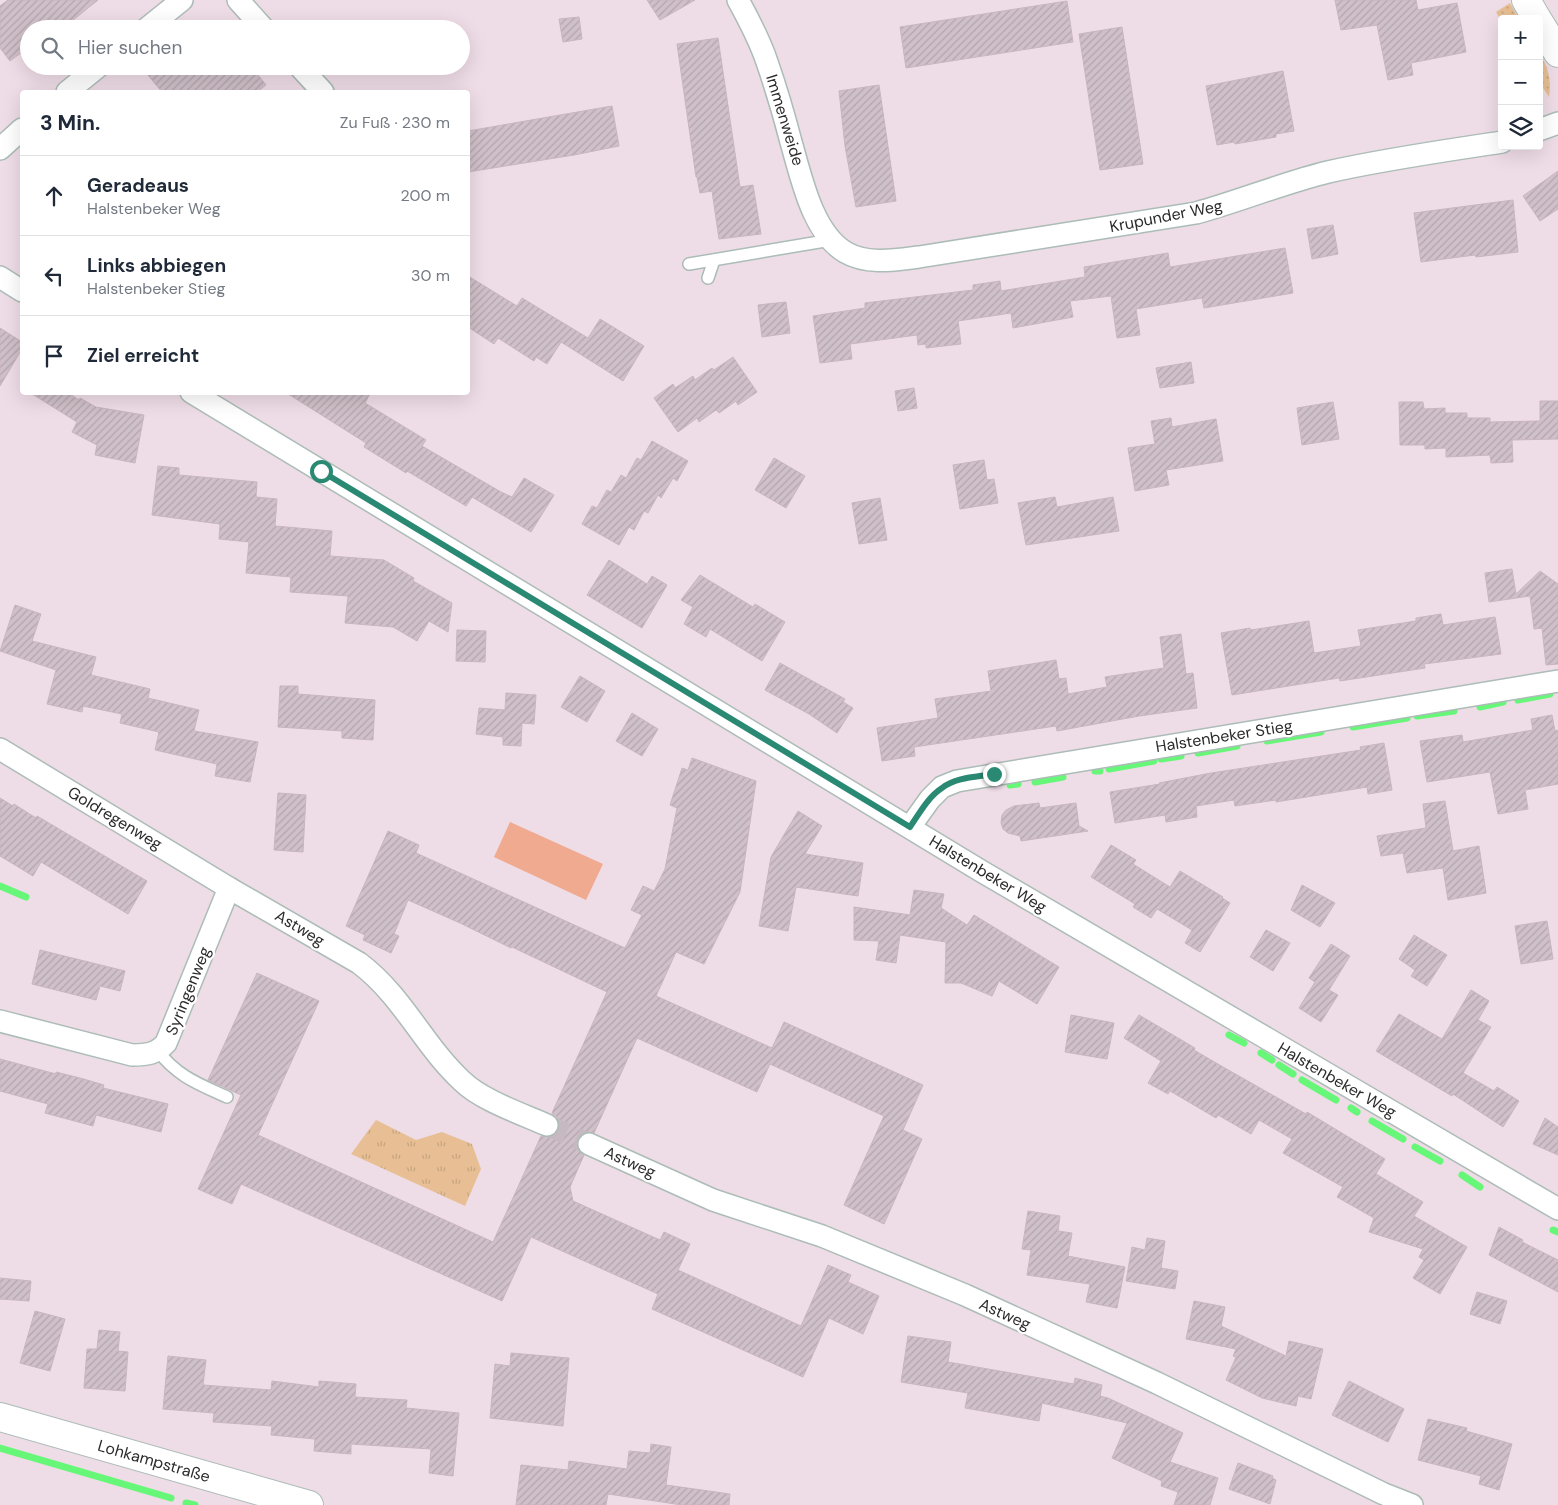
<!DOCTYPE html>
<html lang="de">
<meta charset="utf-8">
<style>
:root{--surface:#fff;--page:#f2f2f3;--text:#1f2937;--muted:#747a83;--line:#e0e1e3}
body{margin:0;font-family:"DM Sans",sans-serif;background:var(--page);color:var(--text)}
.controls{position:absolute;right:15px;top:15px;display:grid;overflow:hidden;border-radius:5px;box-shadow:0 5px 20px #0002}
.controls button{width:45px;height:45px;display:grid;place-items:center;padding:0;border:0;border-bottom:1px solid var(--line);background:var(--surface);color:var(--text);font:25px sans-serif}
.stop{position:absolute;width:15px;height:15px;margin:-11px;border:4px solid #2a8973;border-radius:50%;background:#fff}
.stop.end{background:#2a8973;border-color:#fff;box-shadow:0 1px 5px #0008}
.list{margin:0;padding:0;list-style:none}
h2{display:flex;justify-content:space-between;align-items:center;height:65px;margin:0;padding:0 20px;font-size:21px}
h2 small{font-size:16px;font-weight:400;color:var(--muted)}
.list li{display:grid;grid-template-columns:32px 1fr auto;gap:15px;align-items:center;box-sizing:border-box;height:80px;padding:0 20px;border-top:1px solid var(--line)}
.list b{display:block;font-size:19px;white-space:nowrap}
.list p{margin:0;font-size:16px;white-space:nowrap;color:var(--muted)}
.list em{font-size:16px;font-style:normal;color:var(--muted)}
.icon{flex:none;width:28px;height:28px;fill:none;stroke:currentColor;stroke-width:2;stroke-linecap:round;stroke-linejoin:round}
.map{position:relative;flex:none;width:1558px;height:1505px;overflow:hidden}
.search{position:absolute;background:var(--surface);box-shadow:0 5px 20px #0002;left:20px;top:20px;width:450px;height:55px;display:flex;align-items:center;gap:12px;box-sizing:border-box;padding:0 18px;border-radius:28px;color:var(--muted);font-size:19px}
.panel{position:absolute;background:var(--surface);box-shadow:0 5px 20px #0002;left:20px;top:90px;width:450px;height:305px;border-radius:5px}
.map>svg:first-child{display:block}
.grass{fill:url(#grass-dots)}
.park{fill:url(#park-tufts)}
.pitch{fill:#f0aa8f}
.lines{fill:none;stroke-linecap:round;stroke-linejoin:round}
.stream{stroke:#67f778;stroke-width:7}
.building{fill:url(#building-hatch);stroke:#c9b5bf}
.street-tunnel{stroke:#c7b9c1;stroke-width:21;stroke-dasharray:21 11;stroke-linecap:butt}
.lane-casing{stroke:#acbcb7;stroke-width:14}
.street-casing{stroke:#acbcb7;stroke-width:24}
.secondary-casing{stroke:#acbcb7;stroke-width:30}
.lane{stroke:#fff;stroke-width:11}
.street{stroke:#fff;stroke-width:21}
.secondary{stroke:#fff;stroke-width:28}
.route{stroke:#2a8973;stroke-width:6}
.labels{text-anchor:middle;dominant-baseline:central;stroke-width:4.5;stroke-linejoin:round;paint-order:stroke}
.street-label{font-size:16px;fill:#2b2b2b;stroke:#fff}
</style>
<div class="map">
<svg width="1558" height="1505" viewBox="0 0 1558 1505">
<defs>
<pattern id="grass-dots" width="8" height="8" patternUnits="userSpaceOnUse" patternTransform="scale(1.25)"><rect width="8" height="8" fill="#e8bf94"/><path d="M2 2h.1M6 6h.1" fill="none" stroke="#c7a480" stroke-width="1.8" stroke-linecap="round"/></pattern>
<pattern id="park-tufts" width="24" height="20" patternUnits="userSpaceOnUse" patternTransform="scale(1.25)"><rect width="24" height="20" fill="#e8bf94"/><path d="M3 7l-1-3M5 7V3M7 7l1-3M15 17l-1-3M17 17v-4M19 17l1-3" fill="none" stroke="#c7a480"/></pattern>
<pattern id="building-hatch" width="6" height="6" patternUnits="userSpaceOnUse" patternTransform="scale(1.25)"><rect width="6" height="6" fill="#d0c0c9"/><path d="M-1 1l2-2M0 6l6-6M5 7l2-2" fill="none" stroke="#b3a5ad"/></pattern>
</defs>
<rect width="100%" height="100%" fill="#eedce6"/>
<g class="grass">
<polygon points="1510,3 1519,19 1502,19 1502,22 1496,12"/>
<path d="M 1539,52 C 1548,66 1552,81 1549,97 L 1539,82 Z"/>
</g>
<polygon class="park" points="376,1120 416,1140 442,1132 472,1144 481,1169 465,1206 351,1154"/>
<polygon class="pitch" points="510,822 603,864 586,900 494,857"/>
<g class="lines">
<g class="stream">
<polyline points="1518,700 1550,694"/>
<polyline points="1480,707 1503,702"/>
<polyline points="1417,716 1454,711"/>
<polyline points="1353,727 1407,718"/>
<polyline points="1267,741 1321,732"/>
<polyline points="1198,753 1237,746"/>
<polyline points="1161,759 1181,756"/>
<polyline points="1109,769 1154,761"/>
<polyline points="1095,771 1100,771"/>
<polyline points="1035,782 1063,777"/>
<polyline points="1010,785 1018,784"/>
<polyline points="0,886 26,897"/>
<polyline points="1229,1035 1244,1043"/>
<polyline points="1261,1053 1272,1060"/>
<polyline points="1279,1065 1293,1074"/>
<polyline points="1302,1080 1336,1100"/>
<polyline points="1351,1108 1357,1112"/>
<polyline points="1372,1121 1403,1139"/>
<polyline points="1415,1147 1440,1161"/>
<polyline points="1462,1175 1480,1187"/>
<polyline points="1553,1230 1558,1232"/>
<polyline points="0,1448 171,1498"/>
<polyline points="186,1503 195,1505"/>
</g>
</g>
<g class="building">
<polygon points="8,0 98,0 62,29 29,29 29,47 10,61 0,48 0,6"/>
<polygon points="647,0 695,0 660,20"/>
<polygon points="1335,0 1416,0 1418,10 1457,3 1466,52 1411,63 1413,75 1388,80 1377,25 1341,30"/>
<polygon points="1067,1 1073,42 906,68 900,27"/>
<polygon points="579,17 582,39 563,42 559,19"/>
<polygon points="1122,27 1143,164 1100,170 1079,34"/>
<polygon points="718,38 740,187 753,185 761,234 719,239 712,191 700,193 697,177 696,177 677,44"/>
<polygon points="158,66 251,66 266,85 257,92 162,92 147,74"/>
<polygon points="1283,71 1294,131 1276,134 1276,137 1235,144 1234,142 1217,145 1206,86"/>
<polygon points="879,85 896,201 856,207 845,146 839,91"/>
<polygon points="612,106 619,146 574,155 468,172 468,131"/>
<polygon points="1558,171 1558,209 1540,221 1523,196"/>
<polygon points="1513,200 1518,252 1476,257 1475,255 1421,262 1414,213"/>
<polygon points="1333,225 1338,254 1312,259 1307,229"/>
<polygon points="1285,248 1293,293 1204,308 1202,298 1136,309 1140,335 1117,338 1111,296 1070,301 1073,317 1013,328 1011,313 958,321 961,344 926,348 926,344 918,345 917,335 850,344 852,359 820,363 813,316 865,308 865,303 973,290 973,285 1000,281 1001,291 1085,277 1084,267 1168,253 1170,267"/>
<polygon points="468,276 517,306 522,298 588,338 600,319 644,346 623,381 561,342 547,364 536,357 534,361 498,338 494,344 468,327"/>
<polygon points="786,302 790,333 762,337 758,305"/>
<polygon points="0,328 22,342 22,349 0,386"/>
<polygon points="733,357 757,392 738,405 736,401 719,413 716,410 699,422 697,418 678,432 654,398 673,384 675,388 693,376 695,380 712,368 714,370"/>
<polygon points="1191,362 1194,383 1160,388 1156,368"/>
<polygon points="914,388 917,408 898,411 895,391"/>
<polygon points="29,392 67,392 79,400 80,398 96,407 144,415 135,463 95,455 97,445 72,432 77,422"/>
<polygon points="285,392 371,392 365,403 426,440 422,446 501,492 512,497 524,478 554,495 531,532 472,497 466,506 407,471 406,473 364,447 366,443"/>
<polygon points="1540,401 1558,401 1558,439 1512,440 1513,462 1491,463 1490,455 1446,457 1446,448 1425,449 1425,445 1400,445 1399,402 1423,402 1424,409 1445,408 1445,413 1467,413 1467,418 1490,418 1490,422 1540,421"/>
<polygon points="1333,402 1339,439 1302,445 1297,408"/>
<polygon points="1171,418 1172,427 1216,419 1223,461 1166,470 1169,485 1135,491 1128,448 1155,444 1151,421"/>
<polygon points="652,441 688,461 677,481 673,478 661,498 658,495 648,513 644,511 634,530 629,527 619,545 582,524 592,506 597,508 607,490 611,492 621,475 626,478 637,458 641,460"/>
<polygon points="774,458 805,476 786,508 755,490"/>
<polygon points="984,460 987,480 994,479 998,503 960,509 953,465"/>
<polygon points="158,466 179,468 179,475 257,482 256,497 277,499 275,526 332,531 330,556 384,560 414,578 413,581 452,603 448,632 429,621 417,641 393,627 345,623 348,596 290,592 291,577 246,573 249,542 219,539 220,524 152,515"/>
<polygon points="1055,497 1057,507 1113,497 1119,531 1026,545 1018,503"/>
<polygon points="880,498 887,540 859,544 852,503"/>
<polygon points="609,560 647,584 652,576 667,585 642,628 587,595"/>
<polygon points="1512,569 1516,594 1540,571 1558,584 1558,664 1546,665 1542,628 1534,629 1530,596 1489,602 1485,573"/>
<polygon points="700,575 753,607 755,604 785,622 762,661 710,629 706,637 684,624 693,607 681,600"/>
<polygon points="15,605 41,614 32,641 96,657 91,675 150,689 148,698 199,710 194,731 258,742 250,782 215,776 217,764 155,750 159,732 120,723 122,714 83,706 82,712 47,704 56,670 0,651"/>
<polygon points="1441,614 1443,625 1495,617 1501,654 1424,664 1425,668 1340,681 1339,678 1232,695 1221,633 1250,628 1251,630 1309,621 1314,653 1361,646 1358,630 1416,621 1416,618"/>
<polygon points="457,630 486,631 485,662 456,661"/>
<polygon points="1181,634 1186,674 1193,673 1197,708 1139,716 1057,731 1056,726 914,747 915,756 882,761 877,728 938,718 935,699 991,691 988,671 1056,660 1059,679 1066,678 1068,694 1107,687 1105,677 1164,668 1160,637"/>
<polygon points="780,663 845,699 843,702 853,708 837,733 809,714 765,690"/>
<polygon points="580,676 605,691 587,722 561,707"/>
<polygon points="280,686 298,686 298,694 375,700 373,740 342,738 342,731 278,727"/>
<polygon points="506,693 536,695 534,724 522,723 521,746 503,745 503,737 476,734 479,708 505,710"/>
<polygon points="632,713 658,729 642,756 616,741"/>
<polygon points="1552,715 1555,731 1558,730 1558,784 1525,790 1528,809 1498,814 1490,772 1427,782 1420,741 1462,735 1463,742 1533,730 1531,719"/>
<polygon points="1384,743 1392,790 1368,794 1367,787 1276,802 1276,800 1235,806 1234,800 1196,806 1197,817 1166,822 1165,815 1115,823 1110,792 1160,784 1159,783 1211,773 1361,750 1360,747"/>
<polygon points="692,758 756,781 740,892 704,964 676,952 656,996 772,1048 784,1022 923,1085 903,1130 922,1139 884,1224 844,1205 884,1116 770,1064 757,1092 637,1038 594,1133 588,1132 582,1134 577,1139 577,1145 579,1151 584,1155 570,1187 573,1201 660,1240 664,1232 690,1244 678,1270 801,1326 828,1265 851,1275 848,1282 879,1296 863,1334 829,1318 803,1377 652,1309 658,1294 531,1237 502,1301 241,1184 232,1204 198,1189 241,1095 208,1080 257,973 319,1001 258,1135 493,1242 541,1136 549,1137 554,1135 558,1130 559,1123 557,1117 552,1113 607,992 512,947 511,948 460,923 408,900 394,934 399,936 391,953 363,940 365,935 346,926 388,831 419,845 416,853 625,948 642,915 631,910 643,886 654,891 665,869 677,808 670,805 682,768 688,770"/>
<polygon points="278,793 306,795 303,852 274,850"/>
<polygon points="0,798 13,806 14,804 36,818 37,816 147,881 128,914 41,862 33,876 0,856"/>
<polygon points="1445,801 1453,851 1479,846 1486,893 1448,900 1443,868 1407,873 1403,853 1381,856 1377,836 1426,828 1423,804"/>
<polygon points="1039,803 1040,808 1076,803 1079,826 1088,831 1021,841 1020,836 1008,833 1003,829 1001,823 1002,815 1006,810 1014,806"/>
<polygon points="798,811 822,826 805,854 863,863 858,896 796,887 788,931 759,926 771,857"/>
<polygon points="1111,845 1136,860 1133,864 1170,887 1180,871 1223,897 1222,898 1230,903 1200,952 1185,943 1192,930 1157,909 1151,918 1133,907 1135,904 1091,877"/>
<polygon points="1302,885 1335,903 1320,927 1291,910"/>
<polygon points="914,890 944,894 941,908 967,925 974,915 1059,967 1037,1004 999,981 992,996 961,983 945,983 946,942 900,935 896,963 876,960 879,941 854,940 854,907 910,915"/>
<polygon points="1547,921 1553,959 1521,964 1515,926"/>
<polygon points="1266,930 1290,943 1273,971 1250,957"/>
<polygon points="1414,935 1447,955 1427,986 1411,976 1415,970 1399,959"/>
<polygon points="1331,944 1350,956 1329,990 1338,995 1321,1022 1299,1008 1315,982 1309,978"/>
<polygon points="40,950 125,971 120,991 100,986 96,1000 32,984"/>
<polygon points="1471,990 1489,1001 1478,1020 1491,1027 1463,1073 1494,1091 1497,1087 1519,1101 1503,1127 1453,1094 1452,1096 1376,1051 1399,1014 1442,1039"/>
<polygon points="1071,1015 1114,1023 1107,1059 1065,1052"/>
<polygon points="1139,1015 1195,1048 1194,1050 1223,1067 1306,1114 1307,1112 1385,1159 1376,1174 1423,1202 1414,1216 1467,1247 1440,1294 1413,1278 1424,1260 1419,1257 1423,1249 1369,1232 1374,1218 1337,1197 1343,1187 1283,1153 1292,1139 1259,1120 1251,1134 1218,1115 1216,1118 1170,1091 1168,1094 1148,1083 1161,1061 1124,1038"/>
<polygon points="0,1059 56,1074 56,1072 80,1078 104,1085 103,1088 168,1104 161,1132 96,1115 93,1126 45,1113 48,1104 0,1091"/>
<polygon points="1545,1118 1558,1127 1558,1155 1533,1144"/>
<polygon points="1028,1211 1060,1216 1058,1231 1072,1233 1068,1256 1125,1267 1117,1308 1086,1302 1090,1284 1027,1275 1031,1250 1022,1249"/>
<polygon points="1499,1227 1523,1240 1522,1242 1558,1260 1558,1292 1489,1255"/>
<polygon points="1147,1238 1165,1241 1161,1268 1178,1271 1175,1289 1126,1281 1132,1247 1145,1250"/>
<polygon points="0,1278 31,1281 29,1301 0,1299"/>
<polygon points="1477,1292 1507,1301 1500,1324 1470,1314"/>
<polygon points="1194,1301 1225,1307 1221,1326 1286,1356 1289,1341 1323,1349 1311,1399 1298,1396 1296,1406 1262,1398 1226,1380 1236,1357 1233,1356 1236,1349 1186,1339"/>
<polygon points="35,1311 65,1319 50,1371 20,1363"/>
<polygon points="99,1330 120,1332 118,1351 128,1352 125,1391 84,1388 87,1349 97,1349"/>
<polygon points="908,1336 951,1342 948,1362 1074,1384 1075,1378 1102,1385 1100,1396 1108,1398 1183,1433 1170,1462 1218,1478 1210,1505 1174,1505 1178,1492 1161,1486 1162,1481 1112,1458 1127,1423 1042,1403 1039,1421 965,1408 968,1393 901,1382"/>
<polygon points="511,1353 569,1358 563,1426 490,1418 495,1364 510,1366"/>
<polygon points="168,1356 206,1360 203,1385 271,1390 272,1381 319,1387 319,1381 356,1384 355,1397 407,1400 406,1408 459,1413 453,1476 429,1473 431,1449 351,1444 351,1454 314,1451 315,1439 271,1435 272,1426 213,1422 214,1413 163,1409"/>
<polygon points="1349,1381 1404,1409 1388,1442 1332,1415"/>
<polygon points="1428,1419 1467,1428 1466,1431 1512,1444 1499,1490 1479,1484 1481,1476 1418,1460"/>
<polygon points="651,1444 671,1447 666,1485 730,1494 729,1505 682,1505 608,1494 606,1505 516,1505 521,1465 568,1470 569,1461 627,1469 629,1451 650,1453"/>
<polygon points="1238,1463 1273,1476 1272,1478 1276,1480 1270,1504 1229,1489"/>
</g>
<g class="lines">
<polyline class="street-tunnel" points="547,1125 589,1144"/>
<defs>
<g id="lane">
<polyline points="689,264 831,240"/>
<polyline points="708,278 714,260"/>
<path d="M 158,1051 C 178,1077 199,1084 227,1097"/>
</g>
<g id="street">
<polyline points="238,0 264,29"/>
<path d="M 738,0 C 749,20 760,41 767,62 C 776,88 784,115 791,142 C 801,176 812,232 845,252 C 867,265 895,260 919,257 L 1196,213 C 1240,201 1283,183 1328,172 C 1385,159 1444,151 1502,142"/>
<polyline points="146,29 182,0"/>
<polyline points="299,66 323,92"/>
<polyline points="67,92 99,66"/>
<polyline points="1539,130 1558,123"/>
<polyline points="0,149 22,129"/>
<polyline points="0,277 22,291"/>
<polyline points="191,392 981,871 1558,1209"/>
<path d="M 0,749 L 229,888 L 359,963 C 403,996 423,1045 462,1081 C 481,1100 522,1114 547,1125"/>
<polyline points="910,827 930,799 942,787 957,781 1558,681"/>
<path d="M 0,1021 L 132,1055 C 147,1055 156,1054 166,1043 L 229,888"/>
<polyline points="589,1144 713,1200 822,1236 965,1295 1157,1383 1384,1494 1412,1505"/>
</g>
<g id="secondary">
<polyline points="1526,0 1537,19"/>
<polyline points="1539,22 1558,53"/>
<polyline points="0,1417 309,1505"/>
</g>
</defs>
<use href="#lane" class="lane-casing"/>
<use href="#street" class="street-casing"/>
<use href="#secondary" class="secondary-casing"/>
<use href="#lane" class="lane"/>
<use href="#street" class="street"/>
<use href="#secondary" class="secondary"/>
</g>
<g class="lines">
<path class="route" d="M 321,471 L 910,827 C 919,814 928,797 942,788 C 956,777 978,777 994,774"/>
</g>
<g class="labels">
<g class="street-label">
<text transform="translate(785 120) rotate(73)">Immenweide</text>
<text transform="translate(1166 216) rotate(-11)">Krupunder Weg</text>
<text transform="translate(1224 736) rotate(-9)">Halstenbeker Stieg</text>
<text transform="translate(115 818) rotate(31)">Goldregenweg</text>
<text transform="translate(988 874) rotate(31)">Halstenbeker Weg</text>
<text transform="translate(300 928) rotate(31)">Astweg</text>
<text transform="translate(188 991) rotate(-68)">Syringenweg</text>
<text transform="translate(1337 1080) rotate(30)">Halstenbeker Weg</text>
<text transform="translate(630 1162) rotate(24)">Astweg</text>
<text transform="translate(1005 1314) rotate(24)">Astweg</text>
<text transform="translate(154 1461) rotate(16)">Lohkampstraße</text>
</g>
</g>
</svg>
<div class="controls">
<button>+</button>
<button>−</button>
<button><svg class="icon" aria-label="layers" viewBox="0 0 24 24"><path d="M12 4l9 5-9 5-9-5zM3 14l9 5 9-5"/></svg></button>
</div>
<div class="stop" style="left:321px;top:471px"></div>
<div class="stop end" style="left:994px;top:774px"></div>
<div class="search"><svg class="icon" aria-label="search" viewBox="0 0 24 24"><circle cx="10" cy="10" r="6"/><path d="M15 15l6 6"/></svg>Hier suchen</div>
<section class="panel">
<h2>3 Min.<small>Zu Fuß · 230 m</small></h2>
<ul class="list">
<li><svg class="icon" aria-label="ahead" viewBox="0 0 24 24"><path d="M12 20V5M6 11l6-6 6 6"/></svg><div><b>Geradeaus</b><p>Halstenbeker Weg</p></div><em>200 m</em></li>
<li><svg class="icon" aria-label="left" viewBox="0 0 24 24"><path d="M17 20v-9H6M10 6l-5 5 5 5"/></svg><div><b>Links abbiegen</b><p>Halstenbeker Stieg</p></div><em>30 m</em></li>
<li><svg class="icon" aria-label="arrive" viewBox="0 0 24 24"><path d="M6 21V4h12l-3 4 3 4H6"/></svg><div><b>Ziel erreicht</b></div></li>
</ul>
</section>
</div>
